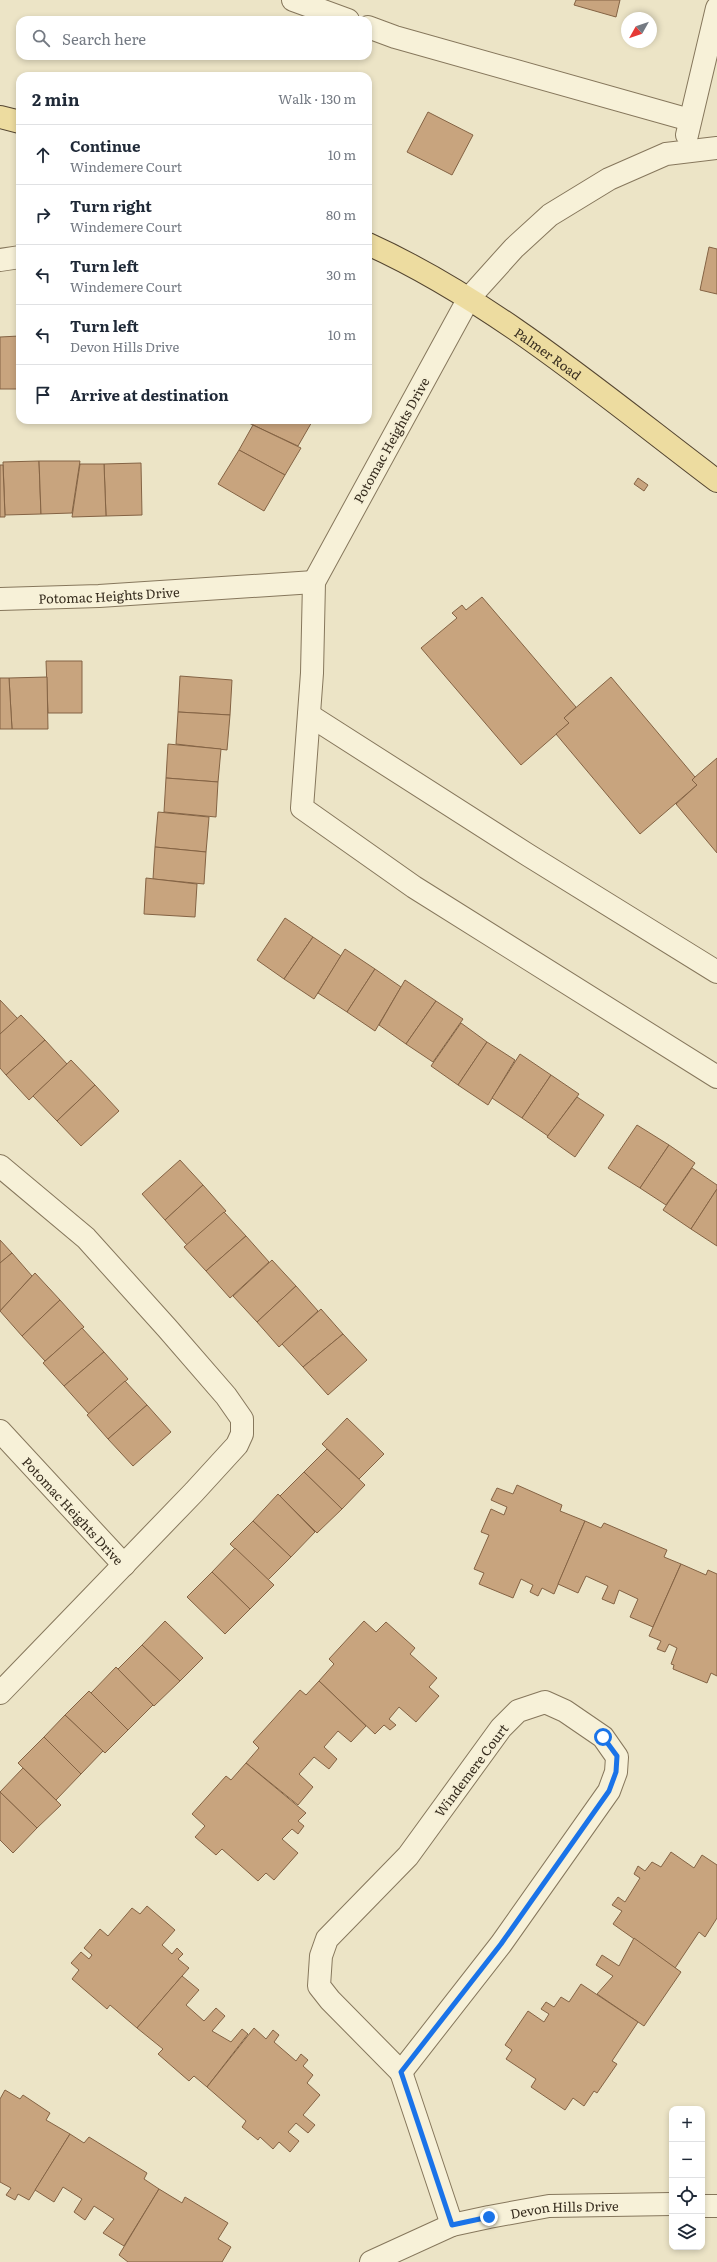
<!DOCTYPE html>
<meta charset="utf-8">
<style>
:root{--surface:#fff;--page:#f2f2f3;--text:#1f2937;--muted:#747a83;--line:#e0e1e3}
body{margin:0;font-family:Literata,serif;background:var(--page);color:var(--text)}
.controls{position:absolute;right:12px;bottom:12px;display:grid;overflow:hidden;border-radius:8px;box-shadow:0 2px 6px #0003}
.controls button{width:36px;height:36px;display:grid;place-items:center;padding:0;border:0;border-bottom:1px solid var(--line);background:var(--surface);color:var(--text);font:20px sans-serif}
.compass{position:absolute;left:621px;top:12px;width:36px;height:36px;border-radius:50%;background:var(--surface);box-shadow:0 2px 6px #0003;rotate:230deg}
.stop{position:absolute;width:12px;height:12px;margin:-9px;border:3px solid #1a73e8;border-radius:50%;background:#fff}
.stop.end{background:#1a73e8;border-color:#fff;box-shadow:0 1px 4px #0008}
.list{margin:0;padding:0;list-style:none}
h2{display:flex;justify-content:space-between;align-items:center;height:52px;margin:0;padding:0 16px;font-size:17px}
h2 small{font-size:13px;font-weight:400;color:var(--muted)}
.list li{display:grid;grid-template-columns:26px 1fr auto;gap:12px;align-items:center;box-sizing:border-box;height:60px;padding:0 16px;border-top:1px solid var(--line)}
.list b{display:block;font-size:15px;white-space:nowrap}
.list p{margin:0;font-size:13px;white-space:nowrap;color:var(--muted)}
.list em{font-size:13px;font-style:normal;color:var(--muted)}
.icon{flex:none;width:22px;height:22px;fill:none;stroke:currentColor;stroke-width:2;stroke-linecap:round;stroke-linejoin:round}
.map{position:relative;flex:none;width:717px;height:2262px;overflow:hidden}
.search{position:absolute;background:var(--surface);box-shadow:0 2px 6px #0003;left:16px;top:16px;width:356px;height:44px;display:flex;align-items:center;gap:10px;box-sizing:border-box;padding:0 14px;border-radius:12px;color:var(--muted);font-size:15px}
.panel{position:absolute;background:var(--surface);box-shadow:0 2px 6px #0003;left:16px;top:72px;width:356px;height:352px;border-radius:12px}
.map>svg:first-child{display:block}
.building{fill:#c8a47e;stroke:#846344}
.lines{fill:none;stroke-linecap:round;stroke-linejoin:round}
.minor-casing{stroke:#86775c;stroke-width:24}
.major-casing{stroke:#544530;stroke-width:24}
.minor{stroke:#f7f1d8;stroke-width:22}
.major{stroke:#eddca0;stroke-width:22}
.route{stroke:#1a73e8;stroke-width:5}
.labels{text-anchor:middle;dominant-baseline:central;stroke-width:3.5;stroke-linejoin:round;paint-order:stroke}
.street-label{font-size:13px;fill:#372d1f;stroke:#f4eed5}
</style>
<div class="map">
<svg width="717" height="2262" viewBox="0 0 717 2262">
<rect width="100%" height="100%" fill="#ece4c6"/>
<g class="building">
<polygon points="576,0 620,0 616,17 574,5"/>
<polygon points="428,112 473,135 452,175 407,152"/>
<polygon points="709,247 717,249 717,294 700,290"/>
<polygon points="19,336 20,389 19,389"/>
<polygon points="19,336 19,389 0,389 0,337"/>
<polygon points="251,420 313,420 298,446 253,425 249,423"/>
<polygon points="253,425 301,448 285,475 239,450"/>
<polygon points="239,450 285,475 264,511 218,484"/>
<polygon points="39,461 41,514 5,515 3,462"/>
<polygon points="39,461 80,461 72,513 41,514"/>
<polygon points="141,463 142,515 106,516 104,464"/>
<polygon points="80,464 104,464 106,516 72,517"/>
<polygon points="0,465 3,465 5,517 0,517"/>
<polygon points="638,478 648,485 644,491 634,484"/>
<polygon points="482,597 576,707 564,718 569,723 521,765 421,648 457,618 452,613 462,605 466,610"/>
<polygon points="46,661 82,661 82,713 48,713"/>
<polygon points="180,676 232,680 230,715 178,712"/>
<polygon points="47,677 48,729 12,729 9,678"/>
<polygon points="611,677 695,777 692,780 697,785 640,834 556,734 569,723 564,718"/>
<polygon points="0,678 9,678 12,729 0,729"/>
<polygon points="178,712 230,715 227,750 176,744"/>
<polygon points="168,744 221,749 218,782 166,778"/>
<polygon points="717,758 717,853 676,804 697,785 692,780 695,777"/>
<polygon points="166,778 218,782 216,817 164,812"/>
<polygon points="158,812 209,817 206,852 155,847"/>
<polygon points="155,847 206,852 204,884 153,879"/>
<polygon points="146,878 197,884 195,917 144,914"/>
<polygon points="285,918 313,937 284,979 257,960"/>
<polygon points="313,937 341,956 314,999 284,979"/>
<polygon points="345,949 375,969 347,1012 318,993"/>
<polygon points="375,969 401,987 375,1031 347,1012"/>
<polygon points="405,980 436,1001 406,1044 379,1025"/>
<polygon points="0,1000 18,1019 0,1034"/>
<polygon points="436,1001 463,1019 433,1062 406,1044"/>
<polygon points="21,1015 45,1040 6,1075 0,1068 0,1034"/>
<polygon points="461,1023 487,1042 458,1085 431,1066"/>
<polygon points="45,1040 67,1064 29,1100 6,1075"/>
<polygon points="487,1042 515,1060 488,1105 458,1085"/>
<polygon points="520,1054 551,1075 522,1118 492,1098"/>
<polygon points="71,1060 95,1085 57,1121 33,1096"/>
<polygon points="551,1075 579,1094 548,1136 522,1118"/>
<polygon points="95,1085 119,1111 81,1146 57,1121"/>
<polygon points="577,1097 604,1115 575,1157 547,1137"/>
<polygon points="637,1125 669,1145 640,1188 608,1168"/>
<polygon points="669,1145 695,1163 666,1205 640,1188"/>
<polygon points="180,1160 203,1185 165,1220 142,1194"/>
<polygon points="692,1168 717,1185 717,1189 691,1229 663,1210"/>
<polygon points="203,1185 226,1211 187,1245 165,1220"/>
<polygon points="717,1189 717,1246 691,1229"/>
<polygon points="224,1212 246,1236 206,1271 184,1247"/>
<polygon points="246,1236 269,1262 230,1298 206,1271"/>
<polygon points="0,1240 12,1253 0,1263"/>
<polygon points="12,1253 32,1276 0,1311 0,1263"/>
<polygon points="272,1260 296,1286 257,1322 233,1296"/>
<polygon points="35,1273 60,1300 22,1336 0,1311"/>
<polygon points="296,1286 318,1311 279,1347 257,1322"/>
<polygon points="60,1300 84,1327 45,1361 22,1336"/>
<polygon points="321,1309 343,1334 303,1367 282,1344"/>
<polygon points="82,1328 104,1352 64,1386 43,1363"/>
<polygon points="343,1334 367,1360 328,1395 303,1367"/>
<polygon points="104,1352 128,1379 89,1414 64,1386"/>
<polygon points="125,1381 147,1405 108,1439 87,1415"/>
<polygon points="147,1405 171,1432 133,1466 108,1439"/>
<polygon points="347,1418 384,1454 359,1479 322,1444"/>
<polygon points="327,1449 365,1485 342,1509 304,1472"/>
<polygon points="304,1472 342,1509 317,1533 280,1496"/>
<polygon points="517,1485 562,1505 560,1511 585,1521 554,1594 542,1588 538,1596 530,1592 533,1585 521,1579 513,1598 479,1584 484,1573 474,1569 489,1535 481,1532 491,1509 504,1515 507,1507 491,1500 497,1488 513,1494"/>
<polygon points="278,1494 315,1532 291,1557 253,1521"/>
<polygon points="253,1521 291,1557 268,1580 230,1544"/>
<polygon points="585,1521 601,1528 604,1523 667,1550 664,1557 681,1564 653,1627 630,1617 638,1599 619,1590 614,1604 602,1599 608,1586 586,1576 578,1593 558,1584"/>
<polygon points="235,1548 274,1585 250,1609 212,1572"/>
<polygon points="681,1564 706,1575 708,1570 717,1574 717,1676 711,1673 707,1683 673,1669 674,1665 671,1664 677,1648 669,1644 665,1652 657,1649 661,1641 649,1636"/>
<polygon points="212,1572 250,1609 225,1634 187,1597"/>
<polygon points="165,1621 203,1658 180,1681 142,1645"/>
<polygon points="364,1621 376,1632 386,1622 415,1648 410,1654 437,1678 429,1687 439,1696 416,1722 399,1707 389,1719 396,1725 390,1730 384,1725 375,1734 319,1681 334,1664 329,1659"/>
<polygon points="142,1645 180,1681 154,1706 118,1669"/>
<polygon points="116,1667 153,1705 128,1730 91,1693"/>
<polygon points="319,1681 366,1726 351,1742 338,1731 324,1747 337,1759 329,1769 314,1757 299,1774 313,1787 298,1805 246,1763 259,1748 253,1742 300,1690 306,1695"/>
<polygon points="89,1691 128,1730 105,1753 65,1715"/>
<polygon points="65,1715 103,1751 81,1774 44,1737"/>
<polygon points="44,1737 81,1774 56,1800 18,1763"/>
<polygon points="246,1763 306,1813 298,1821 304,1826 298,1834 292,1829 282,1839 298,1853 274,1880 266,1873 258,1881 222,1849 216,1855 195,1837 205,1826 192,1814 226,1776 231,1780"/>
<polygon points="23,1768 61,1805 37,1828 0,1792"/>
<polygon points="0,1792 37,1828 13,1853 0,1840"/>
<polygon points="671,1852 694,1868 702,1855 717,1865 717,1918 705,1937 699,1932 675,1968 613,1924 622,1911 612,1905 618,1897 625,1902 640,1878 634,1874 638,1866 645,1871 652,1862 661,1867"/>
<polygon points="147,1906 175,1930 162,1945 172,1954 177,1948 183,1954 178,1959 189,1968 137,2028 110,2005 107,2009 72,1979 79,1970 71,1963 81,1952 89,1959 92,1955 84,1948 100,1929 108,1936 132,1908 140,1914"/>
<polygon points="634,1938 681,1972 644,2026 597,1994 613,1976 596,1965 602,1955 619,1966"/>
<polygon points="182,1976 199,1990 186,2005 204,2021 216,2008 225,2016 212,2031 231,2042 242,2029 248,2034 207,2087 194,2076 189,2081 158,2054 163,2049 137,2028"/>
<polygon points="581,1984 638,2022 612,2061 617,2064 597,2093 594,2091 584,2106 573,2098 565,2110 531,2087 536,2079 506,2059 512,2050 505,2045 528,2011 544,2022 549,2014 541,2009 546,2002 554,2007 561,1997 569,2002"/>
<polygon points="254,2028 266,2039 273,2030 279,2035 274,2042 296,2061 301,2054 308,2060 303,2066 313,2075 307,2083 320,2095 303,2115 315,2125 308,2133 296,2123 288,2132 299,2141 290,2152 279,2142 273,2149 260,2137 258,2140 242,2127 246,2121 207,2087"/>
<polygon points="5,2090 20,2099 23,2095 50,2113 46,2120 70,2134 29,2200 18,2194 15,2200 6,2195 11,2188 0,2182 0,2099"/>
<polygon points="70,2134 84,2143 89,2137 147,2173 144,2179 159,2189 124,2246 103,2233 114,2219 94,2206 85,2220 74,2212 82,2199 63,2187 54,2202 35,2190"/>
<polygon points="159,2189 182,2203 185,2197 228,2223 218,2239 231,2247 222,2262 128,2262 119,2255"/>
</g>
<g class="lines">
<defs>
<g id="minor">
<polyline points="293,0 348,20"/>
<polyline points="368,27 395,37 690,120"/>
<polyline points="687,135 717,8"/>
<polyline points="717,148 666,154 609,179 550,215 514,248 469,298 314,582 312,673 302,808 414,887 717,1077"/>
<polyline points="0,260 20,257"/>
<path id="s1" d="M 0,599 L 99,596 L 314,582"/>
<polyline points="309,715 528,855 717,972"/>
<polyline points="0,1166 86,1238 167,1328 226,1396 242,1419 242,1434 237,1445 194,1492 0,1693"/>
<path id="s2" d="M 0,1431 L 124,1565"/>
<polygon points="545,1702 565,1711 603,1737 617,1757 616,1772 609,1791 501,1944 401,2072 330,2000 319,1986 321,1956 327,1939 408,1856 501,1728 518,1711"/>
<polyline points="401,2072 452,2225"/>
<polyline points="702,2206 717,2206"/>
<path id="s3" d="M 371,2262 L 452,2225 L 489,2217 L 549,2206 L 672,2204"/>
</g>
<g id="major">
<polyline points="0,117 20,122"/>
<path id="s4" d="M 368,244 C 494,301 607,398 717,481"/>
</g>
</defs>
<use href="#minor" class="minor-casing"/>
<use href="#major" class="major-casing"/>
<use href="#minor" class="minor"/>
<use href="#major" class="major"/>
</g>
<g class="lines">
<polyline class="route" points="489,2217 452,2225 401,2072 501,1944 609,1791 616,1772 617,1756 603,1737"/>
</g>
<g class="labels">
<g class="street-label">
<text stroke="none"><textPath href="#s4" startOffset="211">Palmer Road</textPath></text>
<text transform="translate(391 440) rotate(-61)">Potomac Heights Drive</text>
<text stroke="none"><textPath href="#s1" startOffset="109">Potomac Heights Drive</textPath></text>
<text stroke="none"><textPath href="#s2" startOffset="108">Potomac Heights Drive</textPath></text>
<text transform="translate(471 1770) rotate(-53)">Windemere Court</text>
<text stroke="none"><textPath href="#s3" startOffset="203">Devon Hills Drive</textPath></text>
</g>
</g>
</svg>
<div class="controls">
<button>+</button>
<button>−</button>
<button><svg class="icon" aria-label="locate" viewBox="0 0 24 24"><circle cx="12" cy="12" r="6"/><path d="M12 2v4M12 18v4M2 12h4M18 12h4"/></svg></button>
<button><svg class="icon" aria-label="layers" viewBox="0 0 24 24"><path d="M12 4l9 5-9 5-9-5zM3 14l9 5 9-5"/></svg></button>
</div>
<svg class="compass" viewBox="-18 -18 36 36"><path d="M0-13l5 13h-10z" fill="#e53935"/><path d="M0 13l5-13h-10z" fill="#747a83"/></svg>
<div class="stop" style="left:603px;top:1737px"></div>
<div class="stop end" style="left:489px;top:2217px"></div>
<div class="search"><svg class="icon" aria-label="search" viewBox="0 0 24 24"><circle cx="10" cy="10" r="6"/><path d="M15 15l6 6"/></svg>Search here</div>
<section class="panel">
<h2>2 min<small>Walk · 130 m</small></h2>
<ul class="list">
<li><svg class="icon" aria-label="ahead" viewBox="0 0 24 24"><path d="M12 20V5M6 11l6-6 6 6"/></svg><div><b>Continue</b><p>Windemere Court</p></div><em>10 m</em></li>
<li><svg class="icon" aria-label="right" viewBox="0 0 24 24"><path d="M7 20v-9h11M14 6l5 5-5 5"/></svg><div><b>Turn right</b><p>Windemere Court</p></div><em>80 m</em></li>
<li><svg class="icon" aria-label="left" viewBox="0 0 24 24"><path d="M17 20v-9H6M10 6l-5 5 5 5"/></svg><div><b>Turn left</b><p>Windemere Court</p></div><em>30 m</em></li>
<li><svg class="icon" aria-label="left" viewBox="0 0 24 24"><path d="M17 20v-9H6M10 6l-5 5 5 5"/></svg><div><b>Turn left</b><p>Devon Hills Drive</p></div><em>10 m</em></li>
<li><svg class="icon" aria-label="arrive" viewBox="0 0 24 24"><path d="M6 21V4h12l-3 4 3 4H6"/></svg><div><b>Arrive at destination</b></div></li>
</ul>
</section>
</div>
